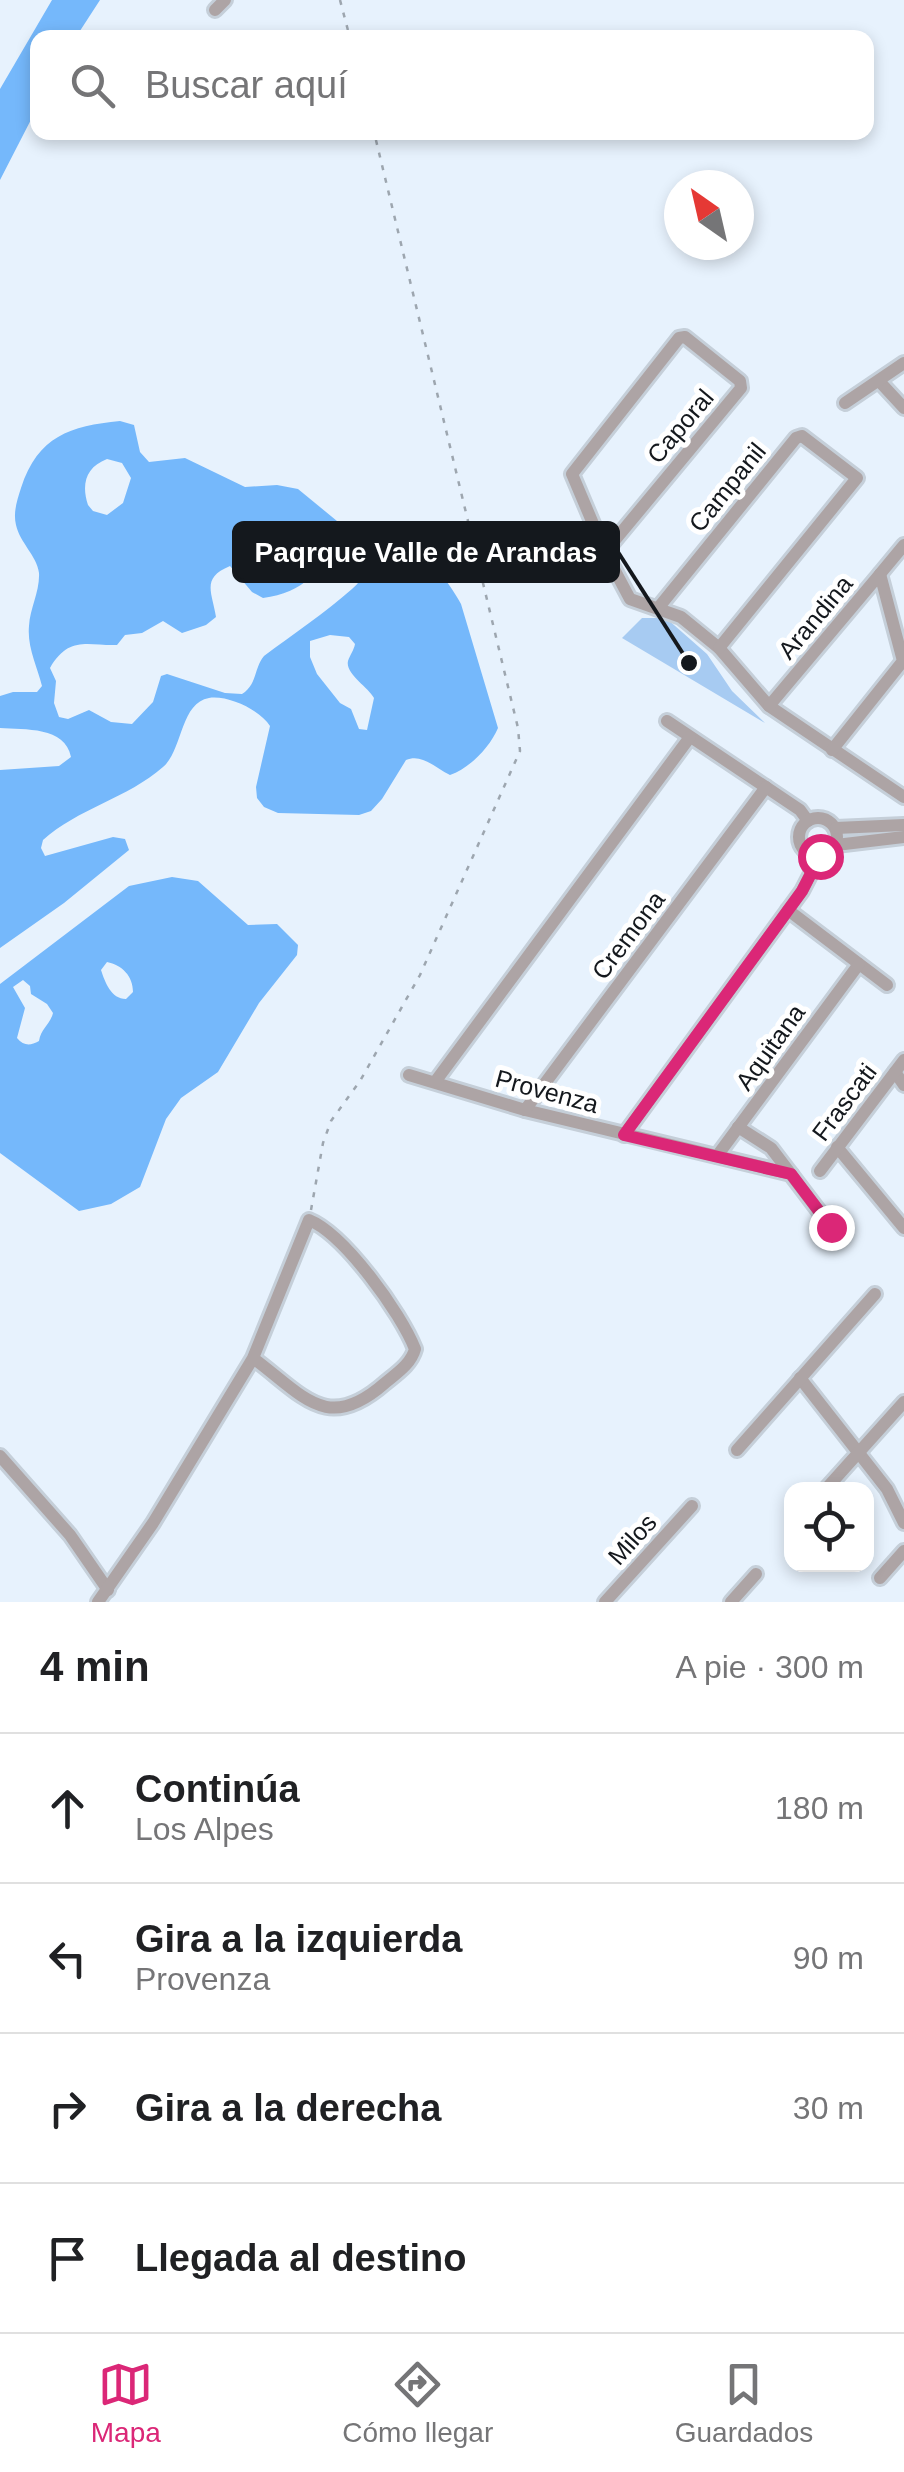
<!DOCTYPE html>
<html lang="es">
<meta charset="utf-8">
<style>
:root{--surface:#fff;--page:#f6f6f6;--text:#202124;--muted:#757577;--line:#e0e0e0;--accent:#db2777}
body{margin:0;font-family:Helvetica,sans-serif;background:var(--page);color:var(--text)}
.controls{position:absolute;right:30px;bottom:30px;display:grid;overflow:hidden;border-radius:20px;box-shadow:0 5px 15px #0003}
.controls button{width:90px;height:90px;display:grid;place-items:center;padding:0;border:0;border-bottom:2px solid var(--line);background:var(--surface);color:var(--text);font:50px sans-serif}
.compass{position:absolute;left:664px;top:170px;width:90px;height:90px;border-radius:50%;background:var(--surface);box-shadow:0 5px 15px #0003;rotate:326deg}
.stop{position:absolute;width:30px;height:30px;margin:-22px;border:8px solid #db2777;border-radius:50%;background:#fff}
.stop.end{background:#db2777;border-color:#fff;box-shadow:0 2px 10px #0008}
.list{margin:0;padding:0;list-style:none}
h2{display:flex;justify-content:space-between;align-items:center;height:130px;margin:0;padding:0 40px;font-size:42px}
h2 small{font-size:32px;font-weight:400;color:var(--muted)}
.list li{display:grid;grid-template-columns:65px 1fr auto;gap:30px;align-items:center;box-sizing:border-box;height:150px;padding:0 40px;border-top:2px solid var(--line)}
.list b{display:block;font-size:38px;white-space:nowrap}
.list p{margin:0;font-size:32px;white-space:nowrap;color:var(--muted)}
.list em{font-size:32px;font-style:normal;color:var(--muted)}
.icon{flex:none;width:55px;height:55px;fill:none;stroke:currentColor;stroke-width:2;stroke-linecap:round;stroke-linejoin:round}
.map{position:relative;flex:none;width:904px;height:1602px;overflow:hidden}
.search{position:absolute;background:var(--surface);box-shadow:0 5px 15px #0003;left:30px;right:30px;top:30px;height:110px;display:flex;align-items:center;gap:25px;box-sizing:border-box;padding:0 35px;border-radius:20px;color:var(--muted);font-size:38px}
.sheet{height:730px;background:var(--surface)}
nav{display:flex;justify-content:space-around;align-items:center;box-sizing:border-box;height:140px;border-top:2px solid var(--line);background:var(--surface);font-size:28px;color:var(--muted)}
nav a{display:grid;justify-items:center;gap:5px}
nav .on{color:var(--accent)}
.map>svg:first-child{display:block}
.green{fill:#a7cbf2}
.water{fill:#75b8fb;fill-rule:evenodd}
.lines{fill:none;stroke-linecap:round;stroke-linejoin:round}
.minor-casing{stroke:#c5cfd9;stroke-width:18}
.path{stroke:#9da6af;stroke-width:2.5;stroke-dasharray:5 8;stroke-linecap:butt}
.minor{stroke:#ada4a5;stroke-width:12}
.route{stroke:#db2777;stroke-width:12}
.labels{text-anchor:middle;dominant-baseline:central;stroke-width:10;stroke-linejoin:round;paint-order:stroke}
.street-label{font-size:25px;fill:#14181d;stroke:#fff}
.leader{fill:none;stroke:#14181d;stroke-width:4}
.callout-dot{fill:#14181d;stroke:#fff;stroke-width:4}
.callout{fill:#14181d;stroke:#14181d;stroke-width:4}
.callout-label{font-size:28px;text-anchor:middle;font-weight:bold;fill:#fff}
</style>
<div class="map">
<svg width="904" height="1602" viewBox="0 0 904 1602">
<rect width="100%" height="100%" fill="#e7f2fd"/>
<polygon class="green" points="642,618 666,618 707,654 732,691 765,723 622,638"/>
<g class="water">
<polygon points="52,0 100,0 76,37 38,38 37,108 0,180 0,89"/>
<path d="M 120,421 L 134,425 L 140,452 L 149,462 L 185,458 L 245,487 L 277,485 L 298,489 L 337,521 L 342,537 C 321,570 304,593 263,598 L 252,592 L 230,566 C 201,578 212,592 216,617 L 206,625 L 182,633 L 163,621 L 142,633 L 125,635 L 117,645 C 88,646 69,635 50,668 L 56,681 L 54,703 L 59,717 L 68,719 L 89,710 L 111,722 L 132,724 L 153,702 L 161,676 L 167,674 L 225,693 L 242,694 C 257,685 254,668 264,656 C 293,634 325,613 352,589 C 364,579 371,562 384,555 C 417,535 448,580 461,604 L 498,728 C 490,747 470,768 450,775 C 435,768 422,753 406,760 L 382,799 L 371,811 L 359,815 L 278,813 L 264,807 L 257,798 L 256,787 L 270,726 C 260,710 228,695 209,698 C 180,703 183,750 163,767 C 128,798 77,809 43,840 L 41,848 L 45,856 L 113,837 L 125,839 L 129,850 L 64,903 L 0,948 L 0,770 L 59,766 L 71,757 C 65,726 25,730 0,728 L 0,696 L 13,692 L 37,692 L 42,686 C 37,666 27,647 29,626 C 30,608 40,591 39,573 C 37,556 20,543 16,525 C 13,513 17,500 21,488 C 38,436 70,426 120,421 ZM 107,459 L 122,463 L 131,478 L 123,503 L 107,515 L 93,511 L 88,505 C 81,484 86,467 107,459 ZM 330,635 L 349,637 L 355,644 C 354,650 350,655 348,661 C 345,674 368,687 374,698 L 367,730 L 359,729 L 351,709 L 340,703 L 317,674 L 310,657 L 310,641 Z"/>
<path d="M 172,877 L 198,881 L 248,925 L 277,924 L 298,945 L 297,955 L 259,1003 L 218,1072 L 181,1098 L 166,1119 L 140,1187 L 111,1204 L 79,1211 L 0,1153 L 0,984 L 129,886 ZM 107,962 C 122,965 133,976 133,992 L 126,999 C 111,999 105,982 101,970 ZM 23,980 L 30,986 L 31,994 L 47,1004 L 53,1013 C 50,1025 41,1028 39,1041 C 30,1046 24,1046 17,1038 L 25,1008 L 13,987 Z"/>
</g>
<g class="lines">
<defs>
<g id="minor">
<polyline points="215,10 225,0"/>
<polyline points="879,381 904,408"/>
<polyline points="845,403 904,363"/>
<polyline points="605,552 741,388 740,381 685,337 679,338 572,474 605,552 630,599 681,617 719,648 769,706 904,797"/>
<polyline points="880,574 904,545"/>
<polyline points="659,607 796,438 802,436 857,478 719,648"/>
<polyline points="769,706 880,574 903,661 832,750"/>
<polyline points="667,721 800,810 808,821"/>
<circle cx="818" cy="837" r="19"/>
<polyline points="836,828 904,825"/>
<polyline points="836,845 904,837"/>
<polyline points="788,910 887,985"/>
<polyline points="895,1072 904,1085"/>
<polyline points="409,1075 525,1110 791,1174"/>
<polyline points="435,1082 690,737"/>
<polyline points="525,1110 766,787"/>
<polyline points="738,1127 771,1148 831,1227"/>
<polyline points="624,1135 802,891 820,856"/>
<polyline points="837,1147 904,1228"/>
<polyline points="717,1156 859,964"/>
<polyline points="820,1171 904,1060"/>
<polyline points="800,1378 887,1489 904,1523"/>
<polyline points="737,1450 875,1294"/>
<polyline points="0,1456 70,1535 108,1590"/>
<polyline points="825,1490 904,1402"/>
<polyline points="880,1578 904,1551"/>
<path d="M 98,1602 L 153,1523 L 253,1358 L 309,1220 C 344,1234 401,1313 415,1349 C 411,1364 397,1373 385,1383 C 327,1434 304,1396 253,1358"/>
<polyline points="605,1602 692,1506"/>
<polyline points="731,1602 756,1574"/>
</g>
</defs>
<use href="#minor" class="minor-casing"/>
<g class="path">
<polyline points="340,0 350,38"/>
<polyline points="311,1210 323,1143 331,1121 360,1081 420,975 520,751 518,728 374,132"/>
</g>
<use href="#minor" class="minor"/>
</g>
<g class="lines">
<polyline class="route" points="820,856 802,891 624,1135 791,1174 831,1227"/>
</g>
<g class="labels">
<g class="street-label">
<text transform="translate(680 426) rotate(-50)">Caporal</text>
<text transform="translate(727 487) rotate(-51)">Campanil</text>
<text transform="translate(815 617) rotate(-50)">Arandina</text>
<text transform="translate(628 935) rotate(-53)">Cremona</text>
<text transform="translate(770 1047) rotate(-54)">Aquitana</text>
<text transform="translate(547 1091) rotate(15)">Provenza</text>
<text transform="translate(844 1102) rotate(-53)">Frascati</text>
<text transform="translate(632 1539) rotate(-48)">Milos</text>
</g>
</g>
<path class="leader" d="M689 663L618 552"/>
<circle class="callout-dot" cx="689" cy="663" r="10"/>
<rect class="callout" x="234" y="523" width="384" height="58" rx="10"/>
<g class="callout-label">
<text x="426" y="562">Paqrque Valle de Arandas</text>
</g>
</svg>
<div class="controls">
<button><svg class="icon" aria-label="locate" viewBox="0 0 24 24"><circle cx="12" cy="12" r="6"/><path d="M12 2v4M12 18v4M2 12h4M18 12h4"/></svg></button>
</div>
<svg class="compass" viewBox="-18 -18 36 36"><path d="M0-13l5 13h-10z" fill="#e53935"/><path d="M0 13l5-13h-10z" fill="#757577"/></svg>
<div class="stop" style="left:820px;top:856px"></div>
<div class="stop end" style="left:831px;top:1227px"></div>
<div class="search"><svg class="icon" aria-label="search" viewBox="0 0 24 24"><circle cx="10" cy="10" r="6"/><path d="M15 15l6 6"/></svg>Buscar aquí</div>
</div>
<section class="sheet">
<h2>4 min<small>A pie · 300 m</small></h2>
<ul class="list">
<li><svg class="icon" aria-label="ahead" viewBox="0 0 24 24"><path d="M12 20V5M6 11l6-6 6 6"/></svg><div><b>Continúa</b><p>Los Alpes</p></div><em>180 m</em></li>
<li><svg class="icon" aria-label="left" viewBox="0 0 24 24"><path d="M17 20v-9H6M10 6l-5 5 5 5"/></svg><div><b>Gira a la izquierda</b><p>Provenza</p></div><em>90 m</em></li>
<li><svg class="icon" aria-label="right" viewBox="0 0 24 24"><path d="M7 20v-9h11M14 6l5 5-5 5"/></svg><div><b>Gira a la derecha</b></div><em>30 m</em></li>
<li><svg class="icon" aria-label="arrive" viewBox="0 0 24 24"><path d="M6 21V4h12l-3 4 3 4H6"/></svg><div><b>Llegada al destino</b></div></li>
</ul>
</section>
<nav>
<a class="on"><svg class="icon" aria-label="map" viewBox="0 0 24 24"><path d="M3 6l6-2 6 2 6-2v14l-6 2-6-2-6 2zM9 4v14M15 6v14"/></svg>Mapa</a>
<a><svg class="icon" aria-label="directions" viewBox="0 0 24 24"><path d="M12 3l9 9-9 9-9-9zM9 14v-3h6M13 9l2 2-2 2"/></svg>Cómo llegar</a>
<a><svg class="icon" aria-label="saved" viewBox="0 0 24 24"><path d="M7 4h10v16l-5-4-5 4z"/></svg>Guardados</a>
</nav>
